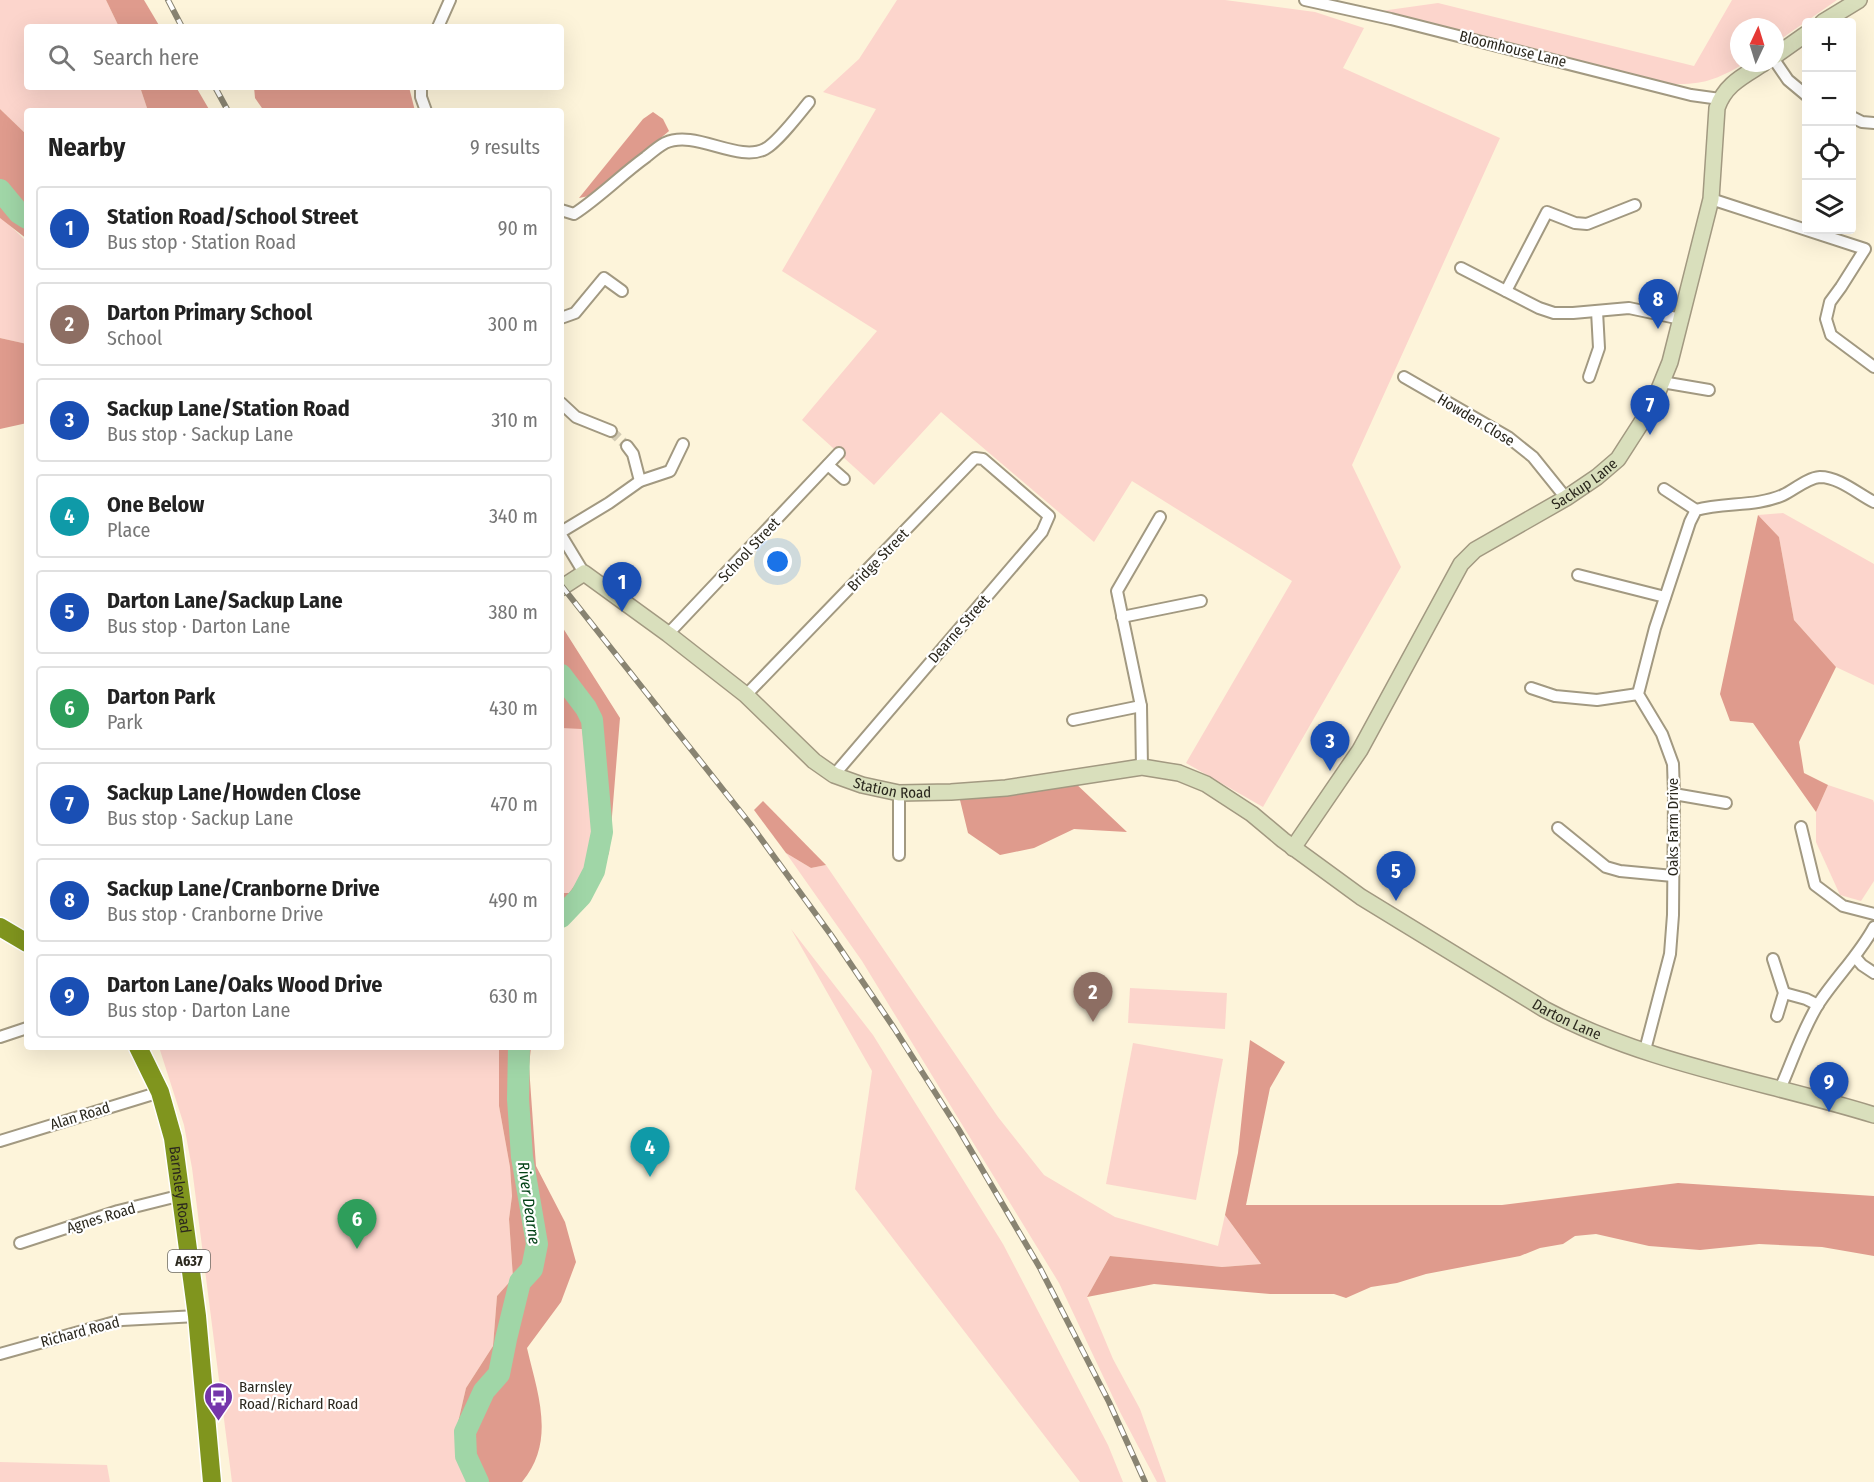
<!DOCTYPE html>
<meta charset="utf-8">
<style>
:root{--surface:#fff;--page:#f2f2f2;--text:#222;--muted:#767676;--line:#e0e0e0;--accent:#d93025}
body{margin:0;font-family:"Fira Sans Condensed",sans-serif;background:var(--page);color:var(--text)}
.controls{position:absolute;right:18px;top:18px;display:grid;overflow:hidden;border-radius:6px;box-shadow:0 6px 24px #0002}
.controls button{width:54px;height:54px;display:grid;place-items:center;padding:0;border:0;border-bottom:2px solid var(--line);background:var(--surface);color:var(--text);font:30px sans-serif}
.compass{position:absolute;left:1730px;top:18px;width:54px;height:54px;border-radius:50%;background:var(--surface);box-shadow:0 6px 24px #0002;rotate:4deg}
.you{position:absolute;left:778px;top:562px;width:21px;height:21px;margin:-15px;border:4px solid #fff;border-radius:50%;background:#1a73e8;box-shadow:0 0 0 9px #1a73e833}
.badge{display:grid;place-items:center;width:39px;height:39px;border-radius:50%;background:var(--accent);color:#fff;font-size:20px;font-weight:700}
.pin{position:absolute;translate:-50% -50px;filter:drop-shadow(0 2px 3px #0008)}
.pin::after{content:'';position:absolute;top:32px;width:21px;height:18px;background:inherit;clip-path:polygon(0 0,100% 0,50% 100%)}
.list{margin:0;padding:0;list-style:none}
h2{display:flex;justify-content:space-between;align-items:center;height:78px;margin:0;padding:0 24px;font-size:26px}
h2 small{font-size:20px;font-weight:400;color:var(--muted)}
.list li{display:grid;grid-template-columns:39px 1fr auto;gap:18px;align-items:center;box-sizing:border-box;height:84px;margin:0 12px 12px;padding:0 12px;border:2px solid var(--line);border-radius:6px}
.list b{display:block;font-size:22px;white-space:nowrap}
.list p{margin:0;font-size:20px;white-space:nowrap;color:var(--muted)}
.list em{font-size:20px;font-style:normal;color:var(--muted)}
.icon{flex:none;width:33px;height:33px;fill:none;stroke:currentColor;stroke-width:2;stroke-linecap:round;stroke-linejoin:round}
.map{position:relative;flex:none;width:1874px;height:1482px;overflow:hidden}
.search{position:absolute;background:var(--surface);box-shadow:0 6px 24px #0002;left:24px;top:24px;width:540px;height:66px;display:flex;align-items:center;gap:15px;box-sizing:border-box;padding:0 21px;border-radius:6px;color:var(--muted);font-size:22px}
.panel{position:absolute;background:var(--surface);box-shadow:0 6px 24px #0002;left:24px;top:108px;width:540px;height:942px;border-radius:6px}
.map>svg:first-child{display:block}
.green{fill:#fcd5cc}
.forest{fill:#df9b8d}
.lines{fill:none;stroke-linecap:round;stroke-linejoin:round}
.river{stroke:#a0d6a7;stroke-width:22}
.street-tunnel{stroke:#d3cbb4;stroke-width:10;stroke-dasharray:10 5;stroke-linecap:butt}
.street-casing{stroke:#a29981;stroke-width:14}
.secondary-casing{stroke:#a29981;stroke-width:18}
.highway-casing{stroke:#fff;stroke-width:21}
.street{stroke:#fff;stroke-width:10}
.secondary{stroke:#d9dfbc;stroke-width:15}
.highway{stroke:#80951e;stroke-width:18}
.rail-casing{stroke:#898472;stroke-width:6}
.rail{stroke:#fff;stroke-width:4;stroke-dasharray:11;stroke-linecap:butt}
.labels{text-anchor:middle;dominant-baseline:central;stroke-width:4.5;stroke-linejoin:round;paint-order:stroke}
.shield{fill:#fff;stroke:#6b6862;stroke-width:1.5}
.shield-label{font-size:14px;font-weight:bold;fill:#2b281e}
.street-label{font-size:15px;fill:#2b281e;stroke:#fff}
.poi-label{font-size:15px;fill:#2b281e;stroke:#fff;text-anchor:start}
.water-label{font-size:16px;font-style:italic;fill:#034217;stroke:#fff}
</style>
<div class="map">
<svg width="1874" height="1482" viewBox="0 0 1874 1482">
<rect width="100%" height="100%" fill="#fdf4da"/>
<g class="green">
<polygon points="0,0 106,0 119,27 27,27 27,87 140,87 148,111 27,111 27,135 0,109"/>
<polygon points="897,0 1225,0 1315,12 1364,28 1343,68 1500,138 1352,465 1401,567 1263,807 1186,763 1292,581 1132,481 1094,542 941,412 874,485 802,420 877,331 782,271 876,109 823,92 859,59"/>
<path d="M 1732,0 L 1837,0 L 1775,43 L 1775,27 L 1739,27 L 1739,63 L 1745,63 C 1720,78 1704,85 1674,84 L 1374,12 L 1438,3 L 1694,66 Z"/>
<polygon points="0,216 27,242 27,344 0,338"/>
<polygon points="1783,513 1874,564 1874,685 1836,667 1794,620 1779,537 1758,515"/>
<polygon points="561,728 582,728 596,830 587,868 569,893 561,893"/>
<polygon points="1828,785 1873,800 1874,803 1874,881 1861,901 1840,895 1816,842 1816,812"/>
<polygon points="786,853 811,868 826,865 998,1117 1044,1175 1115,1217 1218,1246 1225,1215 1261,1264 1222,1267 1110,1256 1087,1297 1113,1359 1140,1409 1166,1482 1157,1482 1120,1412 1059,1283 862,961"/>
<polygon points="791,929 873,1035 1003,1244 1108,1445 1123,1482 1080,1482 855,1189 872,1071"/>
<polygon points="1130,988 1227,993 1225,1029 1128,1023"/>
<polygon points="1133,1043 1223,1059 1196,1200 1106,1184"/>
<polygon points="159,1047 499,1047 499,1106 510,1167 512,1196 509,1219 513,1278 497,1296 493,1346 466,1388 456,1431 466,1478 469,1482 232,1482 192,1168 184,1125"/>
<polygon points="0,1462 107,1465 110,1482 0,1482"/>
</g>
<g class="forest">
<polygon points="106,0 144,0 160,27 119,27"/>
<polygon points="140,87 196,87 210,111 148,111"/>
<polygon points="254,87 409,87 415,111 264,111 255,98"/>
<polygon points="0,109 27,135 27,239 0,218"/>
<polygon points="653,112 663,119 669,131 594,195 579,198 643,119"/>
<polygon points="0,338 27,344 27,423 0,429"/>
<polygon points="1758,515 1779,537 1794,620 1836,667 1799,742 1804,773 1828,785 1816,812 1753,723 1730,721 1720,694"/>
<polygon points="561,625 620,718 609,853 592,889 561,926 561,893 569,893 587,868 596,830 582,729 561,728"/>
<polygon points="1073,781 1127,832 1074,829 1034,848 1000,855 968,833 960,800"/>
<polygon points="763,801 826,865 811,868 786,853 754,810"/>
<polygon points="1250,1040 1285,1062 1270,1088 1246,1205 1502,1205 1678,1183 1874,1196 1874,1256 1822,1247 1759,1244 1700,1250 1649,1246 1596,1234 1575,1236 1563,1244 1540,1248 1520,1256 1426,1274 1397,1283 1371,1287 1346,1298 1334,1294 1270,1294 1154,1284 1087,1297 1110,1256 1222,1267 1261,1264 1225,1215 1238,1153"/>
<path d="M 499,1047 L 531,1047 L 529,1066 L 536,1166 L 565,1222 L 576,1262 L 561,1302 L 527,1348 C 538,1395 556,1441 522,1482 L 469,1482 L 466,1478 L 456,1431 L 466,1388 L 493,1346 L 497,1296 L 513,1278 L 509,1219 L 512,1196 L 510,1167 L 499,1106 Z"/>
</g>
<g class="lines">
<g class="river">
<polyline points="0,190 19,213 27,218"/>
<polyline points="561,675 586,708 592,720 602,832 594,871 581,896 561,917"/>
<polyline points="478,1482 466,1456 465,1432 484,1391 499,1374 506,1339 520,1282 532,1269 537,1244 522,1157 518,1099 519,1047"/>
</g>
<polyline class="street-tunnel" points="611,431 627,446"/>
<defs>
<g id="street">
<polyline points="1305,0 1391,19 1691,95 1720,99"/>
<polyline points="438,27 450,0"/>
<polyline points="1775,61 1788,80 1806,95"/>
<polyline points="421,87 421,97 426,111"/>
<polyline points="1852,117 1862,122 1874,123"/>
<polyline points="1711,199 1865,249 1841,287 1830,302 1826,319 1831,335 1874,367"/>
<path d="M 561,210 L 574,214 C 600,197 621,175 646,157 C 652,152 659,146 665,143 C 695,129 738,163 765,149 C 778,142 799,114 809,102"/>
<polyline points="1461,268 1539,308 1554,313 1573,313 1629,308 1681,319"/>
<polyline points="1506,291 1547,212 1575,223 1587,224 1635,205"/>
<polyline points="561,318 575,313 604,278 622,291"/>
<polyline points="1404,377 1508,437 1533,457 1566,498"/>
<polyline points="1589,377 1599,348 1597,311"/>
<polyline points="1662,382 1709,390"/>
<polyline points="561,403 576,417 611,431"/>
<polyline points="627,446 633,454 640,481"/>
<polyline points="828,465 844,479"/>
<polyline points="1664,489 1696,510"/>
<polyline points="561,532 609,503 640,481 670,471 683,444"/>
<polyline points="561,535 584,573"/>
<polyline points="1578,575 1665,597"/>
<polyline points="1122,617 1201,601"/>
<polyline points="668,634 839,453"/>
<polyline points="1531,688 1555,696 1597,700 1638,694"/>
<polyline points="746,695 975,458 983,459 1049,516 1042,532 834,775"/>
<polyline points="1073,720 1141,706"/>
<polyline points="1142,767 1141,706 1117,591 1160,517"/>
<polyline points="1674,794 1726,803"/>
<polyline points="1801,827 1815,885 1843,906 1874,914"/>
<polyline points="1558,828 1606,867 1620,871 1673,876"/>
<polyline points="899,855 899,793"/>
<polyline points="1855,957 1862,965 1874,973"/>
<polyline points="1773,959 1784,993 1777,1016"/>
<polyline points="1784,993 1806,999 1818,1005"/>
<polyline points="0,1037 27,1028"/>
<path d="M 1645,1050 L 1670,954 L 1673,915 L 1674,794 L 1673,764 L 1662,734 L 1638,694 L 1655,628 L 1690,522 L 1696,510 C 1724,502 1756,507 1783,495 C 1794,490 1807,478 1820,477 C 1839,477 1858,494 1874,502"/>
<path d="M 1780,1089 C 1793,1060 1802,1030 1819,1003 C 1836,977 1859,955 1874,927"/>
<polyline points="0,1141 160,1092"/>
<polyline points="20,1243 118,1211 182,1195"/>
<polyline points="0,1354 122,1320 197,1316"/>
</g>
<g id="secondary">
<polyline points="1823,22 1859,0"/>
<polyline points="1775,56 1806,34"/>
<path id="s1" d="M 561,588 L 584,573 L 668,634 L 746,695 L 814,761 L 834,775 L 862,785 L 899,793 L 951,792 L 1006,788 L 1142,767 L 1179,773 L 1206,784 L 1252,814 L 1283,840 L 1361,897 L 1544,1009 C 1647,1064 1764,1081 1874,1115"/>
<path id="s2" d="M 1293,848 L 1360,750 L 1461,564 L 1475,550 L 1566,498 L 1597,477 L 1618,459 L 1645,417 L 1655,399 L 1670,362 L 1711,199 L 1717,108 C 1725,84 1744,76 1764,63"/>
</g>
<g id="highway">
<polyline points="0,927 27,943"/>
<path id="s3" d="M 138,1047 L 160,1092 L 173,1138 L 197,1316 L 212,1482"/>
</g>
</defs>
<use href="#street" class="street-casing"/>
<use href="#secondary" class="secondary-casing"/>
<use href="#highway" class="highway-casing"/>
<use href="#street" class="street"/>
<use href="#secondary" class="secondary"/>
<use href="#highway" class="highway"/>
<defs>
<g id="rail">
<polyline points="168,0 182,27"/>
<polyline points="215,87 228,111"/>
<polyline points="561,585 751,825 831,935 894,1028 959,1130 1040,1268 1109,1402 1145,1482"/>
</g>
</defs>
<use href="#rail" class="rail-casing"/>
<use href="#rail" class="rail"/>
</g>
<defs>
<symbol id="bus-pin" viewBox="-11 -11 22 30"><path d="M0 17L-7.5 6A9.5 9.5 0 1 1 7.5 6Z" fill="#7536ab" stroke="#fff"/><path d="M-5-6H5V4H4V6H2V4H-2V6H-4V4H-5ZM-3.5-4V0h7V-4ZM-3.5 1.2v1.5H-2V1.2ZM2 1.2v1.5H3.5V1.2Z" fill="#fff"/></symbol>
</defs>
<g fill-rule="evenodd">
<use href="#bus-pin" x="202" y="1380" width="33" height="45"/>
</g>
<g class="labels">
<rect class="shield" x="168" y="1250" width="42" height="22" rx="4.5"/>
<g class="shield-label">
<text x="189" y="1261">A637</text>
</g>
<g class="street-label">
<text transform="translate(1513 49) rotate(14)">Bloomhouse Lane</text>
<text transform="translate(1476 420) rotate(31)">Howden Close</text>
<text stroke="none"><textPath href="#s2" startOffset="478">Sackup Lane</textPath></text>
<text transform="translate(749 550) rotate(-47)">School Street</text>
<text transform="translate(878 560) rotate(-46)">Bridge Street</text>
<text transform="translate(959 629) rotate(-49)">Dearne Street</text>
<text stroke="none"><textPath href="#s1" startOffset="410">Station Road</textPath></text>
<text transform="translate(1673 827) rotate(-90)">Oaks Farm Drive</text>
<text stroke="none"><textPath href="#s1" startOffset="1160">Darton Lane</textPath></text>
<text transform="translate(80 1116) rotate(-17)">Alan Road</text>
<text stroke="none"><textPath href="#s3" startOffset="150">Barnsley Road</textPath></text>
<text transform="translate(101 1218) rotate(-17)">Agnes Road</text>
<text transform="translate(80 1332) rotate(-15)">Richard Road</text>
</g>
<g class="poi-label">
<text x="239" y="1387">Barnsley<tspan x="239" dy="17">Road/Richard Road</tspan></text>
</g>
<g class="water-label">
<text transform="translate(529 1203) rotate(82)">River Dearne</text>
</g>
</g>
</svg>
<div class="controls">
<button>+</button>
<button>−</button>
<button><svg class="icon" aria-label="locate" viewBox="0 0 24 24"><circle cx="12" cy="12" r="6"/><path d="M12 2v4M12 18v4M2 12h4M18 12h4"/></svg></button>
<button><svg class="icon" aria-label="layers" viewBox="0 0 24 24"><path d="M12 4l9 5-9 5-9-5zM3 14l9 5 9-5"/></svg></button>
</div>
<svg class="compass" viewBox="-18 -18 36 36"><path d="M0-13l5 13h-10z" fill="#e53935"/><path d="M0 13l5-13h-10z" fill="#767676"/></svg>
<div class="you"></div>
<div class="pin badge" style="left:622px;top:612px;background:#1a4fb4">1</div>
<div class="pin badge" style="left:1093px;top:1022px;background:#8d6e63">2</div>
<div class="pin badge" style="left:1330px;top:771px;background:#1a4fb4">3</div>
<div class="pin badge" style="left:650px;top:1177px;background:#0f9aa8">4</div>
<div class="pin badge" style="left:1396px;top:901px;background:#1a4fb4">5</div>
<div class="pin badge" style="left:357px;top:1249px;background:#2e9e5b">6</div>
<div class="pin badge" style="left:1650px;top:435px;background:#1a4fb4">7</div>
<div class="pin badge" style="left:1658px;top:329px;background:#1a4fb4">8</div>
<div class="pin badge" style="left:1829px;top:1112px;background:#1a4fb4">9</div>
<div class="search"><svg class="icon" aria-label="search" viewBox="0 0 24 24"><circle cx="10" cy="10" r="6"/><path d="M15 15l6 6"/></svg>Search here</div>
<section class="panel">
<h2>Nearby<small>9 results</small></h2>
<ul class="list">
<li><span class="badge" style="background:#1a4fb4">1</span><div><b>Station Road/School Street</b><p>Bus stop · Station Road</p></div><em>90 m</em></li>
<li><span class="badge" style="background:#8d6e63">2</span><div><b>Darton Primary School</b><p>School</p></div><em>300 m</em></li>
<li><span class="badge" style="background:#1a4fb4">3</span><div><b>Sackup Lane/Station Road</b><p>Bus stop · Sackup Lane</p></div><em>310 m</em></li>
<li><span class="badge" style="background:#0f9aa8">4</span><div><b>One Below</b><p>Place</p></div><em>340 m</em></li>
<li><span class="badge" style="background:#1a4fb4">5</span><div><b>Darton Lane/Sackup Lane</b><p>Bus stop · Darton Lane</p></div><em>380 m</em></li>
<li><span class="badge" style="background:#2e9e5b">6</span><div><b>Darton Park</b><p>Park</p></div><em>430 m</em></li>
<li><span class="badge" style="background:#1a4fb4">7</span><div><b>Sackup Lane/Howden Close</b><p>Bus stop · Sackup Lane</p></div><em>470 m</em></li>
<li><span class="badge" style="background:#1a4fb4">8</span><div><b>Sackup Lane/Cranborne Drive</b><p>Bus stop · Cranborne Drive</p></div><em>490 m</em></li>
<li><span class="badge" style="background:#1a4fb4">9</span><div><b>Darton Lane/Oaks Wood Drive</b><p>Bus stop · Darton Lane</p></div><em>630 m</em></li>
</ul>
</section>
</div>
